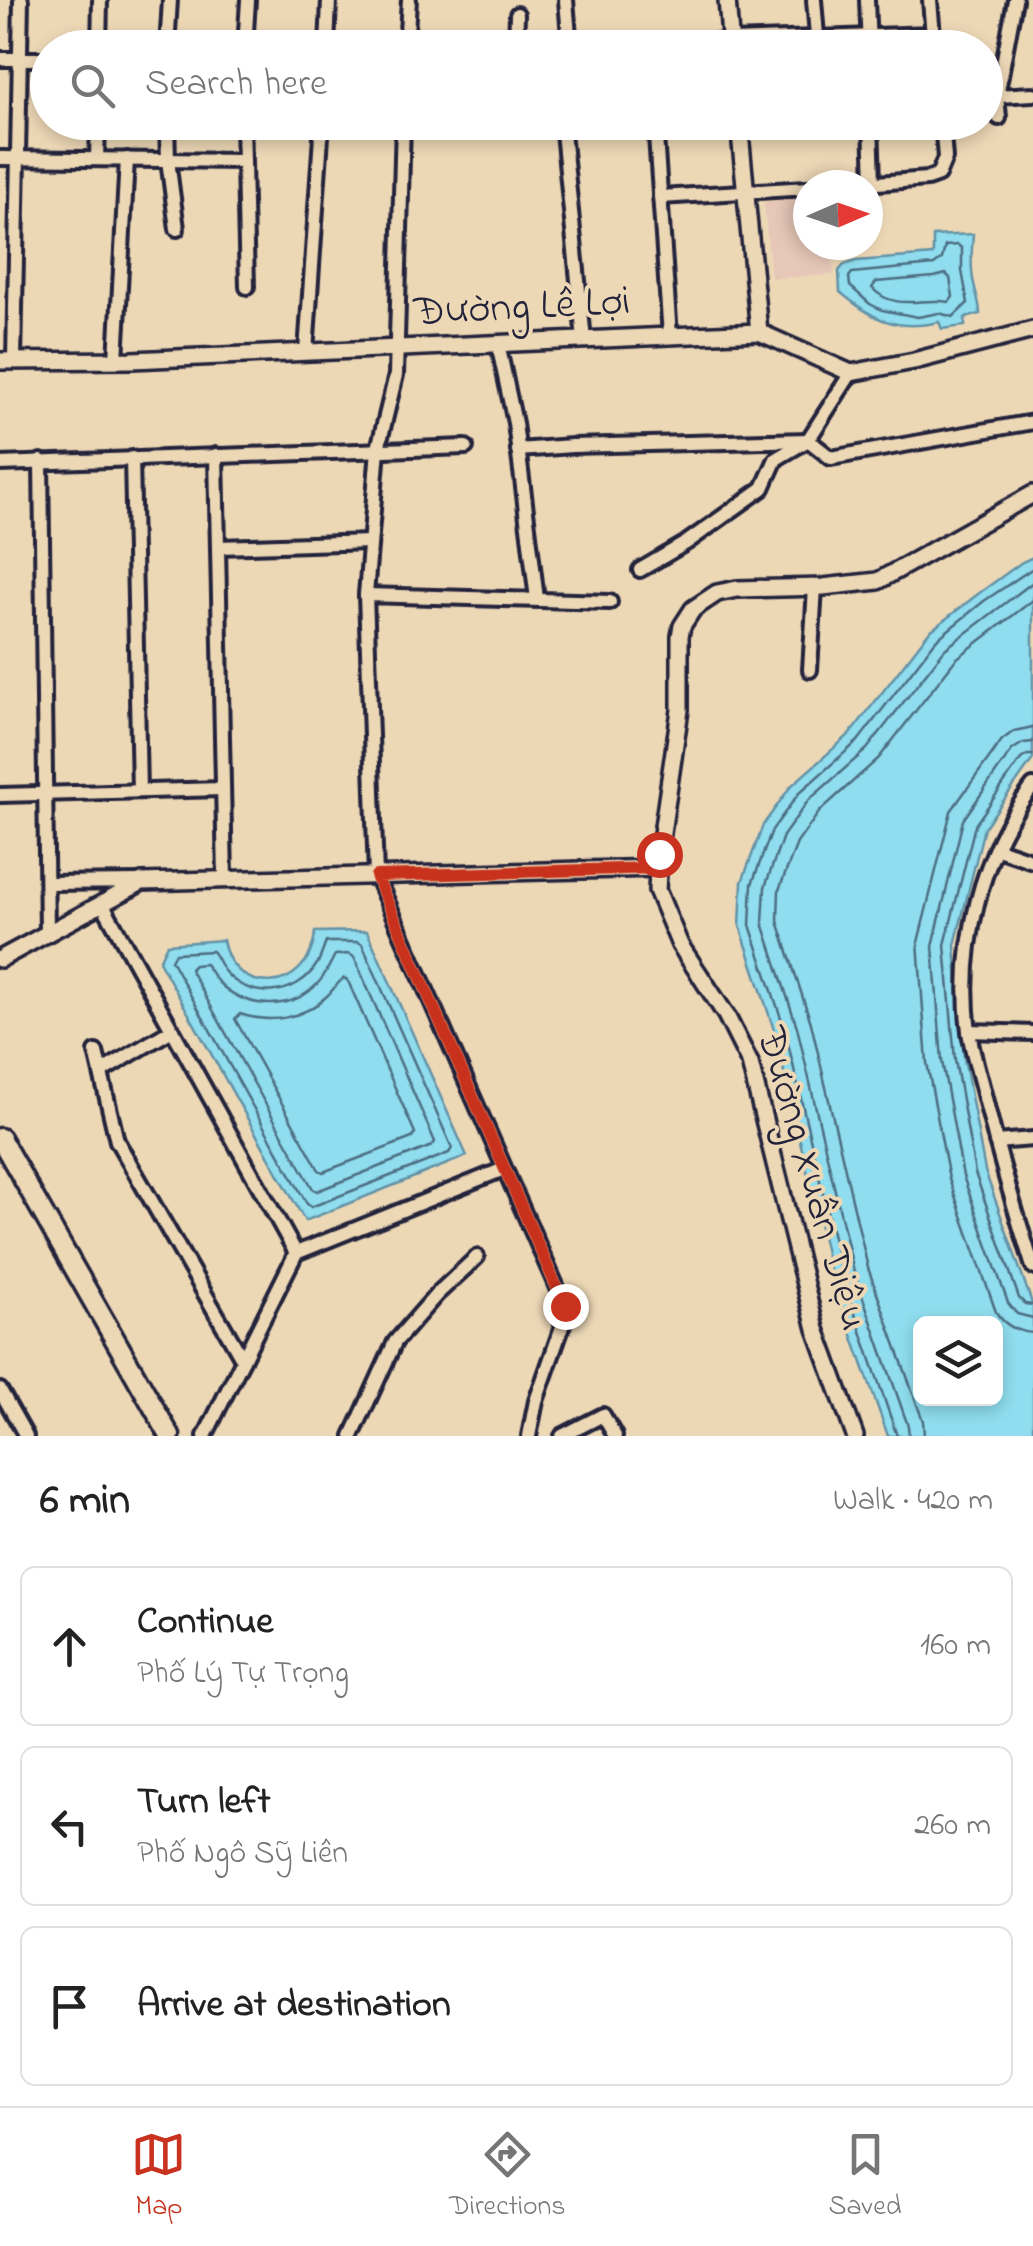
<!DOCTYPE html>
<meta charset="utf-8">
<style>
:root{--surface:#fff;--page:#f6f6f6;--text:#222;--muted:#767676;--line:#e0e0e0;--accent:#c8321e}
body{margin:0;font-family:"Indie Flower",sans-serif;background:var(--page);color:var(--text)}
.controls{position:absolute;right:30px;bottom:30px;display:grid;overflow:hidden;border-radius:15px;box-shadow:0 5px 15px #0003}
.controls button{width:90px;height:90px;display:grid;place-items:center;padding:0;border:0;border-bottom:2px solid var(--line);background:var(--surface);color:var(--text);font:50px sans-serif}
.compass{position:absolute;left:793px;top:170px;width:90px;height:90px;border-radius:50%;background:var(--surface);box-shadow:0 5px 15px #0003;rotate:88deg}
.stop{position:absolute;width:30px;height:30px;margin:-22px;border:8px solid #c8321e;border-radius:50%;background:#fff}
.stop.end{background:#c8321e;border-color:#fff;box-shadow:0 2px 10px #0008}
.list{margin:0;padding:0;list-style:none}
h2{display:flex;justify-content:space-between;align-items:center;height:130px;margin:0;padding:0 40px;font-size:42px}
h2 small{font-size:32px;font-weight:400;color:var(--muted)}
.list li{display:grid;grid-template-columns:65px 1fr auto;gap:30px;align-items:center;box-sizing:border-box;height:160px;margin:0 20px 20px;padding:0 20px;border:2px solid var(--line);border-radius:15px}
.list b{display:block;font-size:38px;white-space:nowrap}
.list p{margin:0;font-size:32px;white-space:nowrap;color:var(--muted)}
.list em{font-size:32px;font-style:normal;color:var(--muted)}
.icon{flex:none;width:55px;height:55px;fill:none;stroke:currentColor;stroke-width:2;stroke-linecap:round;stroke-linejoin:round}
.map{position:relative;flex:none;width:1033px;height:1436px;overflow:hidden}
.search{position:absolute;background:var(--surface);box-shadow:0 5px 15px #0003;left:30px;right:30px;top:30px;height:110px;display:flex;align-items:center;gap:25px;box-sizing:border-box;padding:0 35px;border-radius:55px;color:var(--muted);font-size:38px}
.sheet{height:670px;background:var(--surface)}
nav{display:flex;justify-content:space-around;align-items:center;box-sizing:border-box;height:140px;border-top:2px solid var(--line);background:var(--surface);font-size:28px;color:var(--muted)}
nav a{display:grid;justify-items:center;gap:5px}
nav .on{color:var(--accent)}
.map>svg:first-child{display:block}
.built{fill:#e7c8b8}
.water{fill:#8fddee;stroke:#6392a6;stroke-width:2.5;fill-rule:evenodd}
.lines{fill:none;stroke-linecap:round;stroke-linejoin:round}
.shore{stroke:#4e6d83;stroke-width:2.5}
.minor-casing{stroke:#22223b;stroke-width:20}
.tertiary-casing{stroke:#22223b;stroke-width:22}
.secondary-casing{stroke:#22223b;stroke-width:25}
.minor{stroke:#edd8b6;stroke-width:12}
.tertiary{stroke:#edd8b6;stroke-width:15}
.secondary{stroke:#edd8b6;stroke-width:18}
.route{stroke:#c8321e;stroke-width:12}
.labels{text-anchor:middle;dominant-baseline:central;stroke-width:8;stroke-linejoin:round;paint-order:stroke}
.street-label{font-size:42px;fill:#22223b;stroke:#edd8b6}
</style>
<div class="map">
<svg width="1033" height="1436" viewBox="0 0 1033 1436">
<rect width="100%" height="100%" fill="#edd8b6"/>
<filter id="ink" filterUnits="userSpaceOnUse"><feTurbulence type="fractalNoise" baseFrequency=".01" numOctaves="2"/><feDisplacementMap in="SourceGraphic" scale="20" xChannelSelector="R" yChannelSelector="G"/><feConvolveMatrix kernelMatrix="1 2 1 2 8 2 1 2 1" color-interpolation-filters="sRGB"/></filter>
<g filter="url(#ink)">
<polygon class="built" points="808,198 808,245 832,245 834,275 771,278 764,202"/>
<g class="water">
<path d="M 973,234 C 972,245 971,258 972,270 C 972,285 980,299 980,314 L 965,318 L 965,326 L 942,329 L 939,322 C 896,332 872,319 840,292 L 839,271 L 844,265 L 856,261 L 933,255 L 933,236 Z"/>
<path d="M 1033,557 L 1033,759 L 984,828 L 955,945 L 964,1058 L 985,1171 L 1033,1306 L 1033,1436 L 888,1436 L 832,1279 L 775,1033 L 740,926 L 742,882 L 763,825 L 791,786 L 850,734 L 929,632 L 978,594 L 1022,562 ZM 920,1324 L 996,1324 L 996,1398 L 920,1398 Z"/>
<path d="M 367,931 L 467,1156 L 305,1221 L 159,961 L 167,944 L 223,940 C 233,999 310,995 315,932 Z"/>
</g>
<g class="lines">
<g class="shore">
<polygon points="958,245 962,249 962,271 968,303 953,317 939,313 918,317 882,310 870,304 850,286 849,277 852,273 934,265 942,259 945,246"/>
<path d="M 946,274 L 950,278 L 953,297 L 949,302 C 922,297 895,312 872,288 L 876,282 L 934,277 Z"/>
<path d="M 1033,727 L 1014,731 L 1002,740 L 951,811 L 918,942 L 927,1063 L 949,1179 L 996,1312 C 1005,1326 1017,1332 1033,1333"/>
<polyline points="1033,742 1023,743 1012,750 963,820 933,946 942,1061 963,1176 1008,1303 1017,1314 1033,1318"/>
<polyline points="1033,755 1027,755 1021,759 975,825 945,945 955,1060 975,1173 1019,1298 1025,1304 1033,1305"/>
<path d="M 326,942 L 358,942 L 362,944 L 452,1148 L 449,1153 L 311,1207 L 307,1204 L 171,960 L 175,953 L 212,951 C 217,957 220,966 225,972 C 250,1001 297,997 317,964 C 321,958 323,949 326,942 Z"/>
<path d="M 349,954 L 354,957 L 435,1142 L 432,1146 L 317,1191 L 313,1189 L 190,969 L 194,965 L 205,964 C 210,970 214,978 219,983 C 247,1010 293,1012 319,982 C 326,974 330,964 335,955 Z"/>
<path d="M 344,978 L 348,981 L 415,1133 L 412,1138 L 323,1172 L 319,1170 L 235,1019 L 240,1014 C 271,1024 303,1019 327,996 C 333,990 337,983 344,978 Z"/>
<polyline points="897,1436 842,1276 785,1030 750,925 752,884 772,830 799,793 858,741 936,640 984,601 1033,568"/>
<polyline points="909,1436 908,1426 854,1272 797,1027 763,923 765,887 783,836 808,801 867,749 945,649 1033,582"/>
<polyline points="924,1436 923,1421 868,1268 811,1023 778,921 779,890 797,843 820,811 879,758 956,659 1033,600"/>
</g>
<defs>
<g id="minor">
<polyline points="566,0 570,48"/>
<polyline points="814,0 818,48"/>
<polyline points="867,0 869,48"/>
<polyline points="930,0 934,48"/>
<polyline points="99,48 100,0"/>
<polyline points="167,48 170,0"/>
<polyline points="245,48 248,0"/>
<polyline points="327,48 329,0"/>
<polyline points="406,48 409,0"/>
<polyline points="516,48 517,14"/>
<polyline points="631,48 731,41 933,34"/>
<polyline points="0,59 48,59"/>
<polyline points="997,96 1033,94"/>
<polyline points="999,118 997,96 1015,0"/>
<polyline points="167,122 168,160 177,229"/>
<polyline points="243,122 247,287"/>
<polyline points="562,122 584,340"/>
<polyline points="655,122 670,336"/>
<polyline points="871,122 873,183"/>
<polyline points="0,158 243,161"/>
<polyline points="97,159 98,122"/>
<polyline points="853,185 927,179 938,175 945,158 942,122"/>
<polyline points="660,197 808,188"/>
<polyline points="498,344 515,423 537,599"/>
<polyline points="306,352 322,122"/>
<polyline points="14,360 21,0"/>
<polyline points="116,360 127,159"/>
<polyline points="518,450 572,446 808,440 831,458 1033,422"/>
<polyline points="216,455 225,878"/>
<polyline points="132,458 139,791"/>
<polyline points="41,461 47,933"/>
<polyline points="0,464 466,447"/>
<polyline points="218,547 370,542"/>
<polyline points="640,570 686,543 763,488 776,459 808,440 851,373"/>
<polyline points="366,595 378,449 396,375 403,122"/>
<polyline points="810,670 815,587"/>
<path d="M 1033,786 C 981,852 958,948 969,1031 C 972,1053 980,1076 985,1098 C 999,1155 1015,1211 1033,1267"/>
<polyline points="0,795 223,789"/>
<polyline points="998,849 1033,861"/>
<polyline points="47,883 142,882"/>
<polyline points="102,903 296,1253"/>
<polyline points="969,1031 1033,1033"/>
<polyline points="96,1052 117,1141 243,1360"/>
<polyline points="101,1072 172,1030"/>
<polyline points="996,1142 1033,1139"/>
<polyline points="0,1390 26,1436"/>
<polyline points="205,1436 296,1253 504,1169"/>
<polyline points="352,1436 395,1342 437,1294 477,1257"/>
<polyline points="529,1436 536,1401 564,1321 565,1306 376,876 366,595 610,602"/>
<polyline points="562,1436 603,1415 615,1436"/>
</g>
<g id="tertiary">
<polyline points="727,0 731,48"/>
<polyline points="739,122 759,332"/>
<polyline points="0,361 132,360 759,332 851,373 914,361 1033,330"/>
<polyline points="0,959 142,882 658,868"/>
<polyline points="855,1436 816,1329 750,1063 726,1015 680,945 657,890 659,854 680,710 680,636 682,626 693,609 717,593 737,589 823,587 878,581 1033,494"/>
</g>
<polyline id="secondary" points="0,1138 170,1436"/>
</defs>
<use href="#minor" class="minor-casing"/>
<use href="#tertiary" class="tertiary-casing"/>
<use href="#secondary" class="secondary-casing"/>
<use href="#minor" class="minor"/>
<use href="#tertiary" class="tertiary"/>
<use href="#secondary" class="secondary"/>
</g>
</g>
<g class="lines" filter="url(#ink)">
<polyline class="route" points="565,1306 376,876 658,868 659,854"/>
</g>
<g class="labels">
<g class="street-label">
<text transform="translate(522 308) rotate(-3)">Đường Lê Lợi</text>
<text transform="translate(811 1179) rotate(74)">Đường Xuân Diệu</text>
</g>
</g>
</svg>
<div class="controls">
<button><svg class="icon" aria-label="layers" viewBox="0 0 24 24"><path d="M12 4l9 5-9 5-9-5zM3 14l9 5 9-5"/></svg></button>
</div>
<svg class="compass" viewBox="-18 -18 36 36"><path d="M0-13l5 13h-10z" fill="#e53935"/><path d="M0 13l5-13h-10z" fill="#767676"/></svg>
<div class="stop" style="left:659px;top:854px"></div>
<div class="stop end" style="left:565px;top:1306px"></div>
<div class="search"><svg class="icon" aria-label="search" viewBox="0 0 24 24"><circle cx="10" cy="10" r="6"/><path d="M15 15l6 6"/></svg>Search here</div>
</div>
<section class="sheet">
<h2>6 min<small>Walk · 420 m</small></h2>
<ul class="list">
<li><svg class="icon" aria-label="ahead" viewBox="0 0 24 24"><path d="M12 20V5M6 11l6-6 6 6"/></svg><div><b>Continue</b><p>Phố Lý Tự Trọng</p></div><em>160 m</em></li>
<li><svg class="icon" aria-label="left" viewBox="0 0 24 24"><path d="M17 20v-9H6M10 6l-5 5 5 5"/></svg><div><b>Turn left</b><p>Phố Ngô Sỹ Liên</p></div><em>260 m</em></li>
<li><svg class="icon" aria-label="arrive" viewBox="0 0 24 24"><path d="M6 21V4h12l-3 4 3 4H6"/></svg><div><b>Arrive at destination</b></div></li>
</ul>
</section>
<nav>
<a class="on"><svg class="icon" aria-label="map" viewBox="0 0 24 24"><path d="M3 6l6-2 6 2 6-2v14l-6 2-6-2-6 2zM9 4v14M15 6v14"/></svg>Map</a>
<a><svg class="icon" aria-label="directions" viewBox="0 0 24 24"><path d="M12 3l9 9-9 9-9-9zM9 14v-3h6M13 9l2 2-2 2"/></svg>Directions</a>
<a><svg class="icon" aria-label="saved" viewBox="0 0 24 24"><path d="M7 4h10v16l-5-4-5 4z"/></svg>Saved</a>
</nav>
